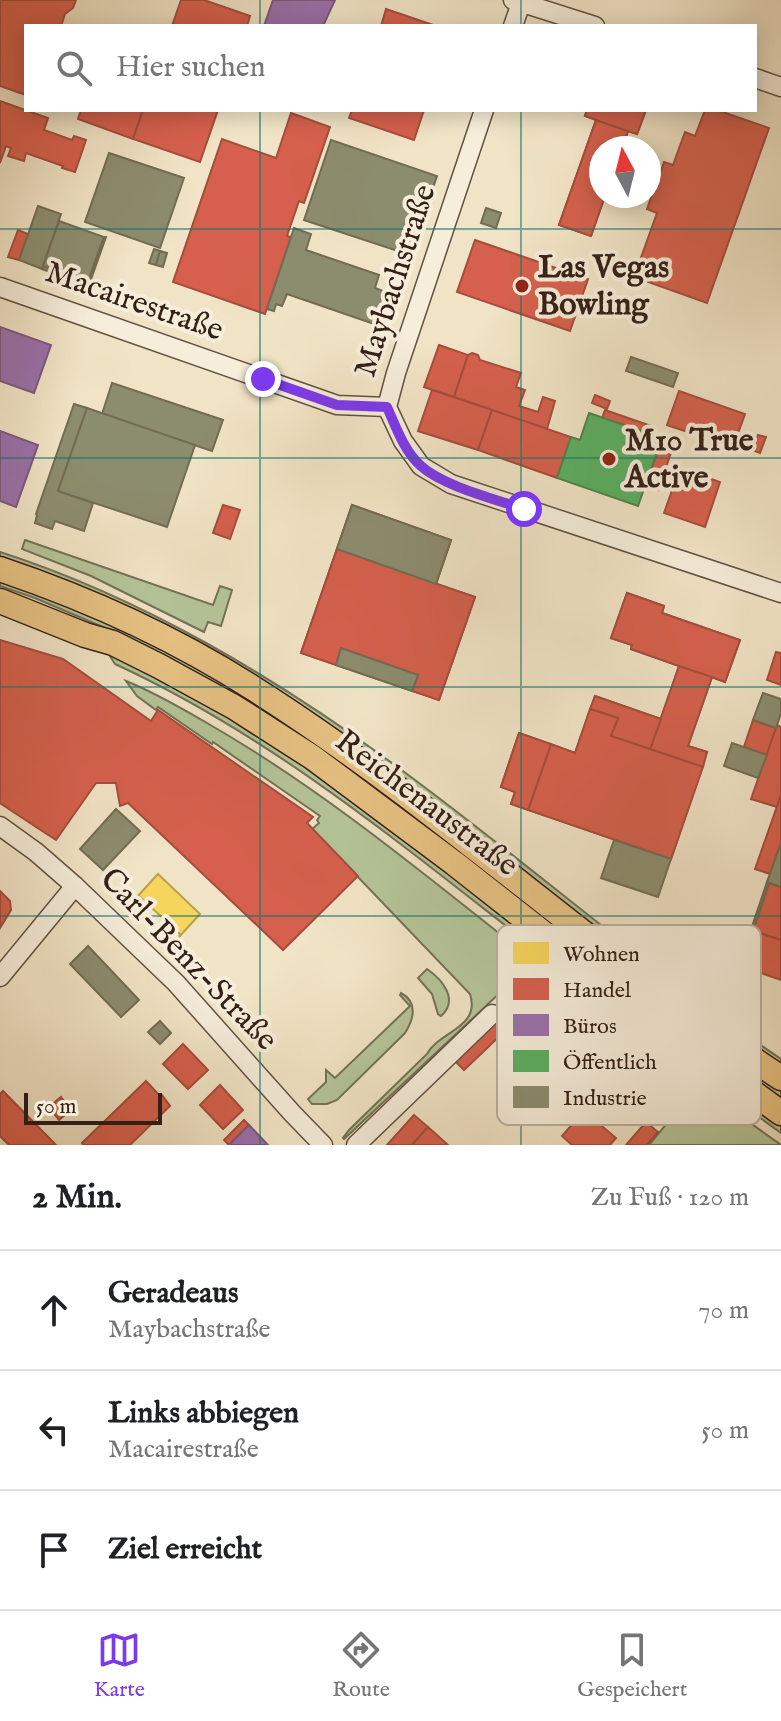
<!DOCTYPE html>
<html lang="de">
<meta charset="utf-8">
<style>
:root{--surface:#fff;--page:#f6f6f6;--text:#202124;--muted:#757577;--line:#e0e0e0;--accent:#7c3aed}
body{margin:0;font-family:"IM FELL English",serif;background:var(--page);color:var(--text)}
.compass{position:absolute;left:589px;top:136px;width:72px;height:72px;border-radius:50%;background:var(--surface);box-shadow:0 4px 20px #0003;rotate:353deg}
.scale{position:absolute;left:24px;bottom:20px;width:138px;box-sizing:border-box;padding-left:8px;border:4px solid #342017;border-top:0;font-size:22px;line-height:28px;white-space:nowrap;color:#342017;-webkit-text-stroke:6px #f6edda;paint-order:stroke}
.stop{position:absolute;width:24px;height:24px;margin:-18px;border:6px solid #7c3aed;border-radius:50%;background:#fff}
.stop.end{background:#7c3aed;border-color:#fff;box-shadow:0 2px 8px #0008}
.list{margin:0;padding:0;list-style:none}
h2{display:flex;justify-content:space-between;align-items:center;height:104px;margin:0;padding:0 32px;font-size:34px}
h2 small{font-size:26px;font-weight:400;color:var(--muted)}
.list li{display:grid;grid-template-columns:52px 1fr auto;gap:24px;align-items:center;box-sizing:border-box;height:120px;padding:0 32px;border-top:2px solid var(--line)}
.list b{display:block;font-size:30px;white-space:nowrap}
.list p{margin:0;font-size:26px;white-space:nowrap;color:var(--muted)}
.list em{font-size:26px;font-style:normal;color:var(--muted)}
.icon{flex:none;width:44px;height:44px;fill:none;stroke:currentColor;stroke-width:2;stroke-linecap:round;stroke-linejoin:round}
.map{position:relative;flex:none;width:781px;height:1145px;overflow:hidden}
.search{position:absolute;background:var(--surface);box-shadow:0 4px 20px #0003;left:24px;right:24px;top:24px;height:88px;display:flex;align-items:center;gap:20px;box-sizing:border-box;padding:0 28px;border-radius:0px;color:var(--muted);font-size:30px}
.sheet{height:464px;background:var(--surface)}
nav{display:flex;justify-content:space-around;align-items:center;box-sizing:border-box;height:112px;border-top:2px solid var(--line);background:var(--surface);font-size:22px;color:var(--muted)}
nav a{display:grid;justify-items:center;gap:4px}
nav .on{color:var(--accent)}
.map>svg:first-child{display:block}
.green{fill:#b4c599;stroke:#747258;stroke-width:2}
.homes{fill:#f6d55c;stroke:#bc9f47;stroke-width:2}
.shops{fill:#d6604d;stroke:#a54d3d;stroke-width:2}
.offices{fill:#9970ab;stroke:#7b587f;stroke-width:2}
.public{fill:#5aae61;stroke:#4f834b;stroke-width:2}
.industry{fill:#8c8c6e;stroke:#726c54;stroke-width:2}
.lines{fill:none;stroke-linecap:round;stroke-linejoin:round}
.minor-casing{stroke:#635143;stroke-width:21}
.major-casing{stroke:#342017;stroke-width:27}
.minor{stroke:#f6edda;stroke-width:18}
.major{stroke:#e8c283;stroke-width:24}
.route{stroke:#7c3aed;stroke-width:10}
.grid{fill:none;stroke:#0f766e;stroke-width:2;stroke-opacity:0.55}
.poi-dot{fill:#8f2418;stroke:#f6edda;stroke-width:3}
.labels{text-anchor:middle;dominant-baseline:central;stroke-width:8;stroke-linejoin:round;paint-order:stroke}
.poi-label{font-size:32px;font-weight:bold;fill:#342017;stroke:#f6edda;text-anchor:start}
.street-label{font-size:32px;fill:#342017;stroke:#f6edda}
.key{fill:#f6edda;stroke:#bcb0a0;stroke-width:2}
.key-label{font-size:22px;fill:#342017}
</style>
<div class="map">
<svg width="781" height="1145" viewBox="0 0 781 1145">
<rect width="100%" height="100%" fill="#f1e4c6"/>
<filter id="stains"><feTurbulence type="fractalNoise" baseFrequency=".0025" numOctaves="4"/><feColorMatrix values="0 0 0 0 .2 0 0 0 0 .09 0 0 0 0 .02 0 0 0 .5 -.17"/></filter>
<radialGradient id="worn" r=".72"><stop offset=".6" stop-color="#630" stop-opacity="0"/><stop offset="1" stop-color="#630" stop-opacity=".3"/></radialGradient>
<g class="green">
<polygon points="25,540 213,605 220,586 232,590 221,626 208,622 204,632 91,576 22,549"/>
<path d="M 0,552 C 142,598 271,675 392,763 C 524,859 646,968 781,1059 L 781,1066 L 666,983 L 390,769 L 0,558 Z"/>
<polygon points="0,579 88,613 199,668 322,745 719,1049 781,1091 781,1099 124,636 35,598 0,586"/>
<path d="M 108,653 L 201,700 L 274,744 L 364,808 L 687,1058 L 781,1125 L 781,1133 C 693,1069 605,1004 520,937 C 391,836 265,733 115,664 Z"/>
<path d="M 126,681 C 154,692 181,708 207,723 C 324,790 429,878 534,961 L 344,1139 L 343,1138 L 349,1130 L 427,1054 C 439,1031 481,1028 470,994 L 312,829 L 319,823 L 317,820 L 320,816 L 213,742 L 212,744 L 158,707 L 156,710 L 137,696 Z"/>
<path d="M 427,969 C 443,980 459,1000 441,1016 L 438,1014 L 432,994 L 418,978 Z"/>
<polygon points="545,970 703,1089 781,1145 649,1145 688,1098 623,1045 579,1095 505,1031 493,1018"/>
<path d="M 401,993 C 418,1002 414,1019 405,1033 L 337,1100 L 327,1104 L 312,1104 L 308,1099 L 326,1082 L 326,1070 L 335,1078 L 410,1006 L 400,995 Z"/>
</g>
<polygon class="homes" points="158,874 200,914 179,937 180,934 139,896 136,898"/>
<g class="shops">
<polygon points="0,0 76,0 73,8 65,14 61,26 26,26 26,95 0,86"/>
<polygon points="181,0 204,0 250,16 247,26 172,26"/>
<polygon points="386,9 436,26 381,26"/>
<polygon points="0,101 48,118 44,130 72,140 74,136 86,140 75,172 62,168 63,166 26,153 24,161 8,156 11,148 6,146 0,163"/>
<polygon points="81,110 143,110 133,139 78,119"/>
<polygon points="143,110 218,110 200,162 133,139"/>
<polygon points="352,110 424,110 414,140 349,118"/>
<polygon points="587,110 646,110 637,134 585,116"/>
<polygon points="587,110 646,110 637,134 628,131 622,148 601,148 601,196 605,196 591,236 559,225 596,120 585,116"/>
<polygon points="705,110 717,110 769,128 707,303 634,277 657,213 647,209 664,162 673,165 685,132 695,136"/>
<polygon points="291,113 330,127 304,203 299,201 287,236 291,237 265,314 173,282 222,139 276,158"/>
<polygon points="596,120 628,131 622,148 601,148 601,196 605,196 591,236 559,225"/>
<polygon points="18,230 28,234 19,260 8,257"/>
<polygon points="475,240 588,279 570,331 457,292"/>
<polygon points="439,345 468,355 454,397 424,387"/>
<polygon points="472,353 478,355 480,360 521,373 516,387 525,390 519,406 538,412 543,397 555,401 547,429 454,397 468,355"/>
<polygon points="432,390 492,410 478,450 418,431"/>
<polygon points="679,391 745,414 733,447 667,425"/>
<polygon points="595,395 610,401 607,409 592,403"/>
<polygon points="492,410 571,437 557,478 478,450"/>
<polygon points="605,410 651,426 649,433 602,418"/>
<polygon points="758,435 766,437 760,453 752,450"/>
<polygon points="662,439 674,444 658,490 645,486"/>
<polygon points="680,468 720,482 705,527 664,513"/>
<polygon points="223,505 240,510 230,539 213,533"/>
<polygon points="352,505 451,540 436,584 475,597 439,700 301,653"/>
<polygon points="337,549 475,597 439,700 412,691 418,675 341,648 336,665 301,653"/>
<polygon points="627,593 664,606 662,613 740,640 725,682 631,649 632,645 611,638"/>
<polygon points="627,593 664,606 662,613 740,640 725,682 712,677 688,746 707,752 671,859 511,804 515,792 501,787 519,733 575,753 595,696 661,719 679,666 631,649 632,645 611,638"/>
<polygon points="0,640 63,659 151,721 158,710 313,817 307,823 358,876 283,950 128,803 120,806 116,783 96,783 56,840 36,827 0,803"/>
<polygon points="776,652 781,653 781,685 767,680"/>
<polygon points="679,666 712,677 688,746 707,752 703,767 650,749"/>
<polygon points="595,696 661,719 650,749 611,736 618,718 590,709"/>
<polygon points="590,709 618,718 611,736 703,767 671,859 528,810 551,744 575,753"/>
<polygon points="753,720 776,728 767,755 744,747"/>
<polygon points="777,725 781,727 781,795 777,807 751,799"/>
<polygon points="519,733 551,744 528,810 511,804 515,792 501,787"/>
<polygon points="781,795 781,843 770,874 755,869"/>
<polygon points="769,883 781,887 781,940 753,931"/>
<polygon points="0,891 10,901 11,910 0,928"/>
<polygon points="753,931 781,940 781,980 741,966"/>
<polygon points="494,1019 505,1031 464,1070 453,1059"/>
<polygon points="183,1044 208,1070 188,1089 163,1064"/>
<polygon points="146,1081 160,1096 162,1095 170,1106 130,1145 83,1145 82,1143"/>
<polygon points="220,1085 243,1110 223,1129 200,1105"/>
<polygon points="3,1091 56,1145 9,1145 0,1136 0,1094"/>
<polygon points="61,1097 71,1110 59,1120 49,1107"/>
<polygon points="584,1111 616,1138 610,1145 572,1145 562,1136"/>
<polygon points="414,1115 428,1127 412,1145 387,1145"/>
<polygon points="244,1120 249,1125 229,1145 224,1140"/>
<polygon points="646,1122 658,1132 647,1145 626,1145"/>
<polygon points="428,1127 448,1145 412,1145"/>
</g>
<g class="offices">
<polygon points="273,0 335,0 323,26 264,26"/>
<polygon points="0,327 51,345 34,393 0,381"/>
<polygon points="0,431 38,445 16,507 0,501"/>
<polygon points="249,1125 268,1145 229,1145"/>
</g>
<polygon class="public" points="589,413 662,438 638,506 557,478 571,437 580,440"/>
<g class="industry">
<polygon points="331,140 437,176 410,255 304,220"/>
<polygon points="109,153 184,178 160,248 85,222"/>
<polygon points="38,206 61,214 42,269 19,260"/>
<polygon points="486,208 501,213 496,228 481,223"/>
<polygon points="59,221 104,237 88,282 43,266"/>
<polygon points="294,228 311,234 306,250 379,275 375,288 388,293 377,325 287,294 282,306 276,304 274,311 267,309"/>
<polygon points="104,237 106,237 89,285 42,269 43,266 88,282"/>
<polygon points="154,249 160,251 156,265 149,263"/>
<polygon points="160,251 167,253 163,267 156,265"/>
<polygon points="631,357 678,373 673,387 626,371"/>
<polygon points="112,383 223,420 212,451 102,414"/>
<polygon points="74,404 87,408 58,491 93,503 84,531 55,521 52,529 35,523 37,515 36,514"/>
<polygon points="87,408 195,445 167,527 58,491"/>
<polygon points="352,505 451,540 436,584 337,549"/>
<polygon points="341,648 418,675 412,691 336,665"/>
<polygon points="763,693 781,699 781,713 776,728 753,720"/>
<polygon points="732,743 767,755 758,778 724,766"/>
<polygon points="116,809 140,831 103,870 80,849"/>
<polygon points="614,840 671,859 658,897 601,878"/>
<polygon points="781,843 781,887 767,882"/>
<polygon points="767,882 769,883 741,966 739,965"/>
<polygon points="88,946 139,1000 121,1017 70,964"/>
<polygon points="160,1021 171,1033 160,1044 148,1032"/>
</g>
<g class="lines">
<defs>
<g id="minor">
<polyline points="513,0 595,26"/>
<polyline points="513,26 521,3"/>
<polyline points="755,78 781,87"/>
<polyline points="484,110 396,373 387,407 403,441 421,466 451,484 781,593"/>
<polyline points="0,287 337,405 387,407"/>
<polyline points="0,826 36,852 75,886 176,983 292,1113 323,1145"/>
<polyline points="0,977 75,886"/>
<polyline points="356,1145 492,1014"/>
</g>
<g id="major">
<path d="M 0,569 C 89,599 177,639 256,690 C 440,807 600,958 781,1078"/>
<polyline points="0,601 85,635 113,643 159,666 234,707 312,757 454,863 664,1028 781,1113"/>
</g>
</defs>
<use href="#minor" class="minor-casing"/>
<use href="#major" class="major-casing"/>
<use href="#minor" class="minor"/>
<use href="#major" class="major"/>
</g>
<g class="lines">
<path class="route" d="M 263,379 L 337,405 L 387,407 C 396,427 404,451 421,466 C 443,486 495,499 524,509"/>
</g>
<path class="grid" d="M 260,0 L 260,26M 521,0 L 521,26M 260,110 L 260,1145M 521,110 L 521,1145M 0,229 L 781,229M 0,458 L 781,458M 0,687 L 781,687M 0,916 L 781,916"/>
<g class="poi-dot">
<circle cx="522" cy="286" r="8"/>
<circle cx="609" cy="459" r="8"/>
</g>
<g class="labels">
<g class="poi-label">
<text x="538" y="268">Las Vegas<tspan x="538" dy="37">Bowling</tspan></text>
<text x="625" y="441">M10 True<tspan x="625" dy="37">Active</tspan></text>
</g>
<g class="street-label">
<text transform="translate(396 281) rotate(-72)">Maybachstraße</text>
<text transform="translate(134 302) rotate(19)">Macairestraße</text>
<text transform="translate(426 804) rotate(37)">Reichenaustraße</text>
<text transform="translate(188 960) rotate(46)">Carl-Benz-Straße</text>
</g>
</g>
<rect x="497" y="925" width="264" height="200" rx="12" class="key"/>
<rect x="513" y="942" width="36" height="22" fill="#f6d55c"/>
<rect x="513" y="978" width="36" height="22" fill="#d6604d"/>
<rect x="513" y="1014" width="36" height="22" fill="#9970ab"/>
<rect x="513" y="1050" width="36" height="22" fill="#5aae61"/>
<rect x="513" y="1086" width="36" height="22" fill="#8c8c6e"/>
<g class="key-label">
<text x="563" y="961">Wohnen</text>
<text x="563" y="997">Handel</text>
<text x="563" y="1033">Büros</text>
<text x="563" y="1069">Öffentlich</text>
<text x="563" y="1105">Industrie</text>
</g>
<rect width="100%" height="100%" filter="url(#stains)"/>
<rect width="100%" height="100%" fill="url(#worn)"/>
</svg>
<svg class="compass" viewBox="-18 -18 36 36"><path d="M0-13l5 13h-10z" fill="#e53935"/><path d="M0 13l5-13h-10z" fill="#757577"/></svg>
<div class="scale">50 m</div>
<div class="stop" style="left:524px;top:509px"></div>
<div class="stop end" style="left:263px;top:379px"></div>
<div class="search"><svg class="icon" aria-label="search" viewBox="0 0 24 24"><circle cx="10" cy="10" r="6"/><path d="M15 15l6 6"/></svg>Hier suchen</div>
</div>
<section class="sheet">
<h2>2 Min.<small>Zu Fuß · 120 m</small></h2>
<ul class="list">
<li><svg class="icon" aria-label="ahead" viewBox="0 0 24 24"><path d="M12 20V5M6 11l6-6 6 6"/></svg><div><b>Geradeaus</b><p>Maybachstraße</p></div><em>70 m</em></li>
<li><svg class="icon" aria-label="left" viewBox="0 0 24 24"><path d="M17 20v-9H6M10 6l-5 5 5 5"/></svg><div><b>Links abbiegen</b><p>Macairestraße</p></div><em>50 m</em></li>
<li><svg class="icon" aria-label="arrive" viewBox="0 0 24 24"><path d="M6 21V4h12l-3 4 3 4H6"/></svg><div><b>Ziel erreicht</b></div></li>
</ul>
</section>
<nav>
<a class="on"><svg class="icon" aria-label="map" viewBox="0 0 24 24"><path d="M3 6l6-2 6 2 6-2v14l-6 2-6-2-6 2zM9 4v14M15 6v14"/></svg>Karte</a>
<a><svg class="icon" aria-label="directions" viewBox="0 0 24 24"><path d="M12 3l9 9-9 9-9-9zM9 14v-3h6M13 9l2 2-2 2"/></svg>Route</a>
<a><svg class="icon" aria-label="saved" viewBox="0 0 24 24"><path d="M7 4h10v16l-5-4-5 4z"/></svg>Gespeichert</a>
</nav>
